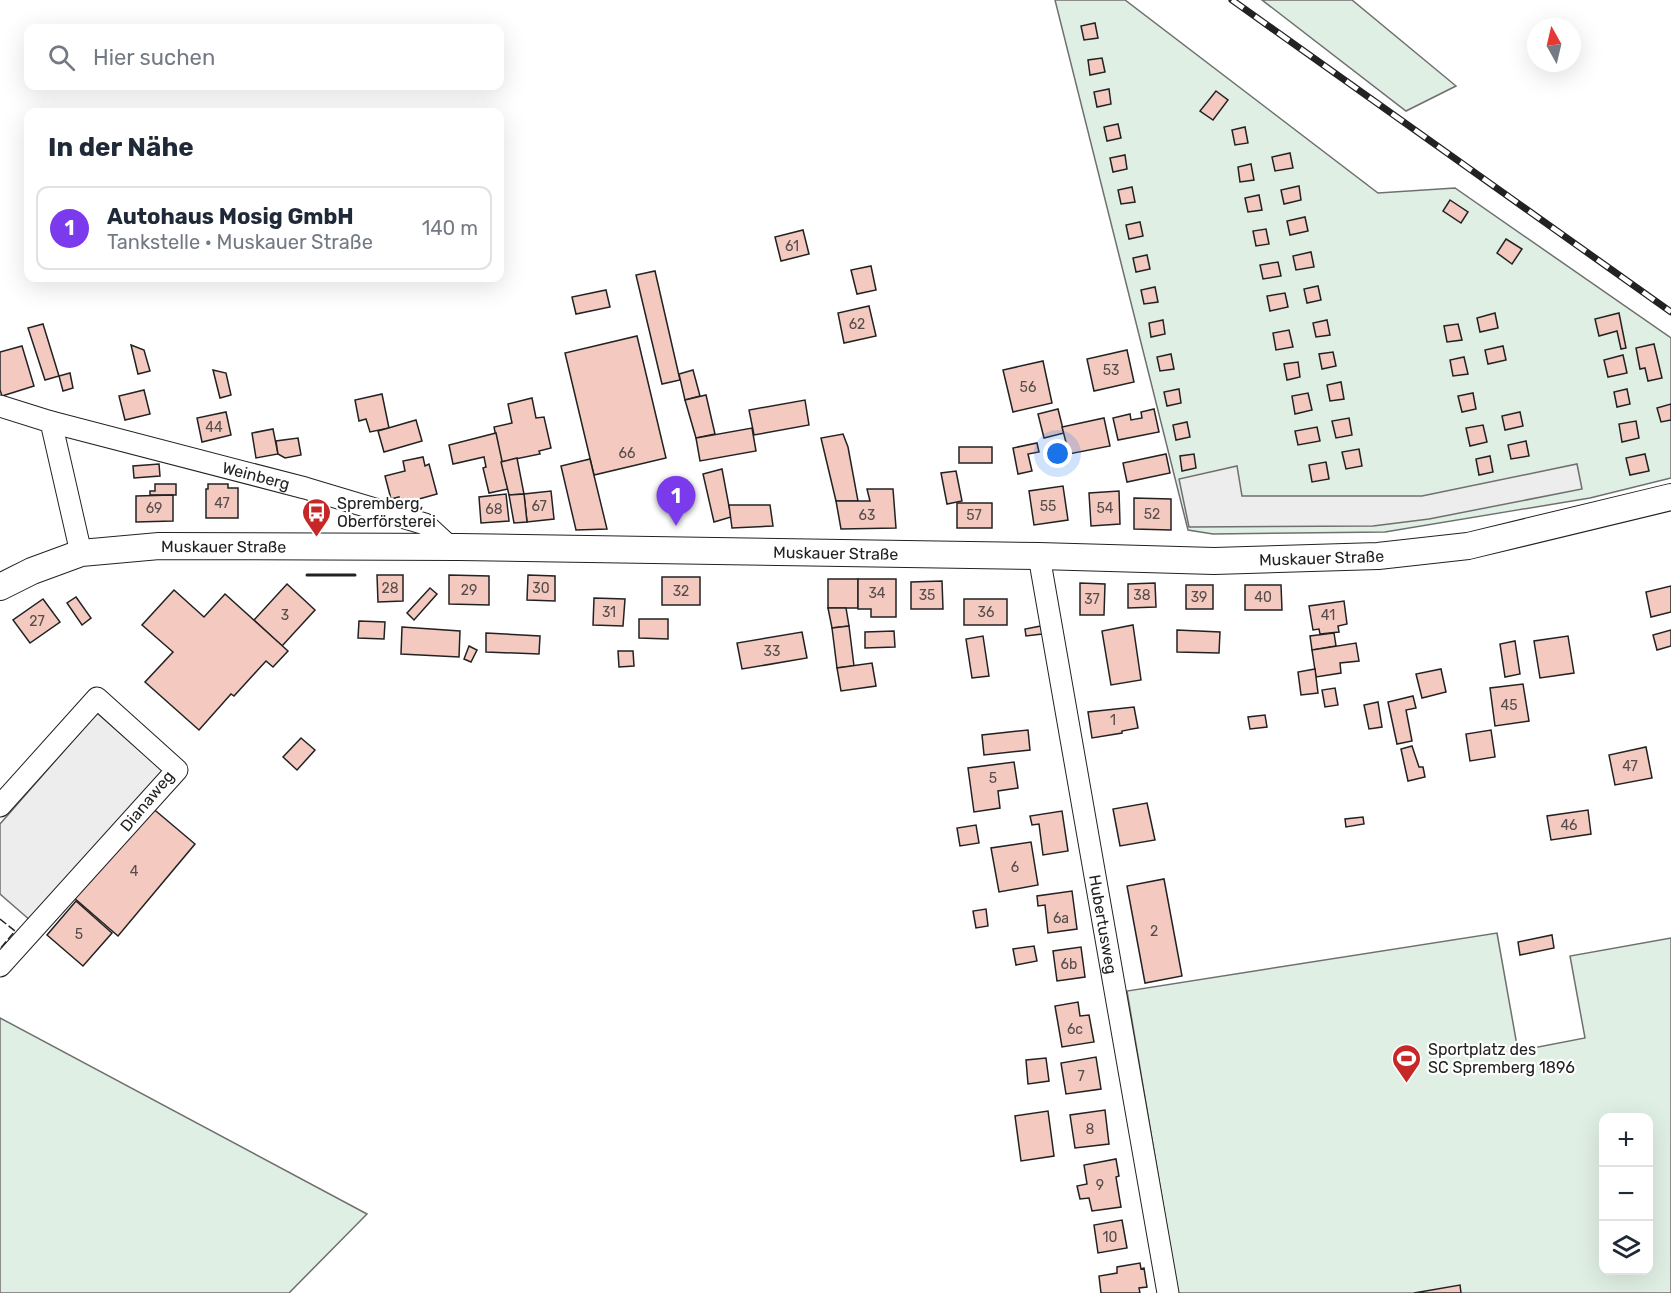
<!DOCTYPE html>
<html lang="de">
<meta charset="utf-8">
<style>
:root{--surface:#fff;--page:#f6f6f7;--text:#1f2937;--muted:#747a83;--line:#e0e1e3;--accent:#7c3aed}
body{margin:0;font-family:Rubik,sans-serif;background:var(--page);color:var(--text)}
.controls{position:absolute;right:18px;bottom:18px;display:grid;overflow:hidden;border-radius:12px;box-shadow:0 6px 24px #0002}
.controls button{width:54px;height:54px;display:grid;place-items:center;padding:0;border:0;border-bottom:2px solid var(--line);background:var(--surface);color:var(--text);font:30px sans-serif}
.compass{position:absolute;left:1527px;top:18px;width:54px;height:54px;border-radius:50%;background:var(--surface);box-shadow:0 6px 24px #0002;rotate:352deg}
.you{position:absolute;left:1058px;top:454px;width:21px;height:21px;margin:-15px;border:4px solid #fff;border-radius:50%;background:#1a73e8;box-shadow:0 0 0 9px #1a73e833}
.badge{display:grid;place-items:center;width:39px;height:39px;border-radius:50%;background:var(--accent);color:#fff;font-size:20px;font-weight:700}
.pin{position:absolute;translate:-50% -50px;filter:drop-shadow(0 2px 3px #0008)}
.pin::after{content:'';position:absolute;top:32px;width:21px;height:18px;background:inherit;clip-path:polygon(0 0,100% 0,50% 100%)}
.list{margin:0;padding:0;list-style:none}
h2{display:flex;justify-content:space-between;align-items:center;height:78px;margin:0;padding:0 24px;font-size:26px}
h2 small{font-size:20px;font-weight:400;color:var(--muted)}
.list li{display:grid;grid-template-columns:39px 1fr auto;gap:18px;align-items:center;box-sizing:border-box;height:84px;margin:0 12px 12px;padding:0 12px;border:2px solid var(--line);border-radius:12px}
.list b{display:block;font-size:22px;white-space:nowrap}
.list p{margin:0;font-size:20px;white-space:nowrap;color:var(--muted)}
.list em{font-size:20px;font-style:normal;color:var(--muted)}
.icon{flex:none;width:33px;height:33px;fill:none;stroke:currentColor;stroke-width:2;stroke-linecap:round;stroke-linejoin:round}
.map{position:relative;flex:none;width:1671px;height:1293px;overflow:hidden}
.search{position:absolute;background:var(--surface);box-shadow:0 6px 24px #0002;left:24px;top:24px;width:480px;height:66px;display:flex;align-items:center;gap:15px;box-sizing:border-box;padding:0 21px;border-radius:12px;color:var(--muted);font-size:22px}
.panel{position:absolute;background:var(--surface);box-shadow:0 6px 24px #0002;left:24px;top:108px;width:480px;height:174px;border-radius:12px}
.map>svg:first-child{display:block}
.green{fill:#e0efe3;stroke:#6f6f6f;stroke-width:1.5;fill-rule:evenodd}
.parking{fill:#ededed;stroke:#6f6f6f;stroke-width:1.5}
.building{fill:#f3c9c0;stroke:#222;stroke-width:1.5}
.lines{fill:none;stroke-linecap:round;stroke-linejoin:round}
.minor-casing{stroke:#222;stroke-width:23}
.major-casing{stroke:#222;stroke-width:28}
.minor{stroke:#fff;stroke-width:21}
.major{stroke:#fff;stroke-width:26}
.rail-casing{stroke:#222;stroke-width:7}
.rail{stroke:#fff;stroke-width:4.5;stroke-dasharray:14;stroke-linecap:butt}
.fence{stroke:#222;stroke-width:1.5;stroke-dasharray:8 3;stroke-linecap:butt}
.wall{stroke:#222;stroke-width:3}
.labels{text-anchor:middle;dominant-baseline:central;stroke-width:4.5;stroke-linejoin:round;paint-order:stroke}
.number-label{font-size:14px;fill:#564c4a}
.street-label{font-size:16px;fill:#222;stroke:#fff}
.poi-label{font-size:16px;fill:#222;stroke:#fff;text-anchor:start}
</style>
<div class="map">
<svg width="1671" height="1293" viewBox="0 0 1671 1293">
<rect width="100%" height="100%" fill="#fff"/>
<g class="green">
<polygon points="1055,0 1125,0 1378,193 1455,188 1671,338 1671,478 1590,498 1385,532 1213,534 1188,530"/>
<polygon points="1262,0 1352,0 1456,86 1406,111"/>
<path d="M 1497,933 L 1518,1051 L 1585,1038 L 1570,956 L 1671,938 L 1671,1293 L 1178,1293 L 1127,991 ZM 1604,1118 L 1648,1118 L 1648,1270 L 1604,1270 Z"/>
<polygon points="0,1018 367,1214 289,1293 0,1293"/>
</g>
<g class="parking">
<polygon points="1577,464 1582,489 1429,519 1373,526 1189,527 1179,479 1237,466 1242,496 1422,496"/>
<polygon points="97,713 163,771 31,921 0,894 0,824"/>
</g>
<g class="building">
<polygon points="1095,23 1098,38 1084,40 1081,26"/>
<polygon points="1102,58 1105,72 1090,75 1088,60"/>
<polygon points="1109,89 1111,104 1097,107 1094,92"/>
<polygon points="1216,91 1228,100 1213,120 1200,111"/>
<polygon points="1118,124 1121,138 1107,141 1104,127"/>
<polygon points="1245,127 1248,143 1235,145 1232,130"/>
<polygon points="1290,153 1293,168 1275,171 1272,157"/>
<polygon points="1125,155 1127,169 1113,172 1110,158"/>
<polygon points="1251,164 1254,180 1240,182 1238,167"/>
<polygon points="1299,186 1301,200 1284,204 1281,190"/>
<polygon points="1132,187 1135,202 1121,204 1118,190"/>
<polygon points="1259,195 1262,210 1248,212 1245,198"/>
<polygon points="1450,200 1468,212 1461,223 1443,211"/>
<polygon points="1305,217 1308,231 1290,235 1287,221"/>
<polygon points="1140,222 1143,236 1129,239 1126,225"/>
<polygon points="1266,229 1269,244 1256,246 1253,231"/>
<polygon points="803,230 809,254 781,261 775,237"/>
<polygon points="1506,239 1522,249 1512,264 1497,253"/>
<polygon points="1311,252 1314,267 1296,270 1293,256"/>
<polygon points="1147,255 1150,269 1136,272 1133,258"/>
<polygon points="1278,262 1281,276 1263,279 1260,265"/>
<polygon points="871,266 876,290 857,294 851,270"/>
<polygon points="655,271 680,380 662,384 636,275"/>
<polygon points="1318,286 1321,300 1307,303 1304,289"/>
<polygon points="1155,287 1158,302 1144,304 1141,290"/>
<polygon points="606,290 610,307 576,314 572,297"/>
<polygon points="1285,293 1288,307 1270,311 1267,296"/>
<polygon points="869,306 876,336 844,343 838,313"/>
<polygon points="1495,313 1498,328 1480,332 1477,318"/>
<polygon points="1619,313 1626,348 1621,349 1617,331 1599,336 1595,319"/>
<polygon points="1163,320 1165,334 1151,337 1149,323"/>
<polygon points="1327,320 1330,335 1316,337 1313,323"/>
<polygon points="43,324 59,376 45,380 28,328"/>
<polygon points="1458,324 1462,340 1447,342 1444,326"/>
<polygon points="1289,330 1293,347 1276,350 1273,333"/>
<polygon points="637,336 666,458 594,475 565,353"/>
<polygon points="1654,344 1662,378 1648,381 1645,368 1640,369 1636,348"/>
<polygon points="131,345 144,350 150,371 138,374"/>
<polygon points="22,346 34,386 2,396 0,390 0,352"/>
<polygon points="1503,346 1506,360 1488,364 1485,350"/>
<polygon points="1127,350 1134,382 1094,391 1087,359"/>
<polygon points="1333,352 1336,366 1322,369 1319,354"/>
<polygon points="1171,354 1174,369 1160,371 1157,357"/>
<polygon points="1623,355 1627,373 1608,377 1604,360"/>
<polygon points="1464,357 1468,374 1453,376 1450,360"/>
<polygon points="1043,361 1052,403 1013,412 1003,370"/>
<polygon points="1298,362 1300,377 1287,380 1284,364"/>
<polygon points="213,370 226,373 231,395 220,398"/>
<polygon points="693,370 700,396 685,400 679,374"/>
<polygon points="70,373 73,388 63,391 59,376"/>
<polygon points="1341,382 1344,399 1330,401 1327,385"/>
<polygon points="1179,389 1181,403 1167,406 1164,392"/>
<polygon points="1627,389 1630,404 1617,407 1614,392"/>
<polygon points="144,390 150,414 125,420 119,396"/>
<polygon points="1308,393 1312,410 1295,414 1292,396"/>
<polygon points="1473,393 1476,409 1462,412 1458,396"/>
<polygon points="382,394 389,428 370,432 366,419 359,421 355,400"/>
<polygon points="706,395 715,434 696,438 685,400"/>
<polygon points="532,398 536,418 544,417 551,448 539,451 540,454 501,462 494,427 512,423 508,404"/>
<polygon points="805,400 809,425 754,435 749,410"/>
<polygon points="1671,404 1671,420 1661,422 1657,408"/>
<polygon points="1058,409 1064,433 1044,438 1038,414"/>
<polygon points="1154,409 1159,432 1118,440 1113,418 1130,414 1131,420 1142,418 1141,412"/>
<polygon points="226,412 231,435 202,442 197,418"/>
<polygon points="1520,412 1523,426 1505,430 1502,416"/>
<polygon points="1104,418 1110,446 1069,454 1062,427"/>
<polygon points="1349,418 1352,435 1336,438 1332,421"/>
<polygon points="416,420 422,441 384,452 378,431"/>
<polygon points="1636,421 1639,438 1622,442 1619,424"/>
<polygon points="1187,422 1190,437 1176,440 1173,425"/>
<polygon points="1483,425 1487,442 1470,446 1466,428"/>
<polygon points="1317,427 1320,441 1298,445 1295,431"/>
<polygon points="752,428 756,451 700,461 696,438"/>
<polygon points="273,429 278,454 256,458 252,433"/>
<polygon points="496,433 508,489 489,493 483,468 486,467 484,457 453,464 449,445"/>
<polygon points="843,434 848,447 858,501 836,501 821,438"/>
<polygon points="298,438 301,455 285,458 278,454 276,441"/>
<polygon points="1526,441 1529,456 1511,459 1508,445"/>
<polygon points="1037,443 1039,452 1028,454 1032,471 1018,474 1013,448"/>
<rect x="959" y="447" width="33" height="16"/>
<polygon points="1359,449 1362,466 1346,469 1342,452"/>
<polygon points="1166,454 1170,473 1127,482 1123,463"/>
<polygon points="1194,454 1196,468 1182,471 1180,456"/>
<polygon points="1645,454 1649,471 1630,475 1626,458"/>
<polygon points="1490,456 1493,472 1479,475 1476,459"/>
<polygon points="423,457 425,466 429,464 437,494 401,504 399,497 391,499 385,476 405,471 403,461"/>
<polygon points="517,458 524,494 509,495 501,462"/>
<polygon points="590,459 607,529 576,530 561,466"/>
<polygon points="1326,462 1329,479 1312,482 1309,465"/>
<polygon points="159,464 160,476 134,478 133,466"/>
<polygon points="722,469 731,517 714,522 703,474"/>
<polygon points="956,471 962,501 947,504 941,473"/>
<polygon points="155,484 176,484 176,495 150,495 150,491 155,491"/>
<polygon points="208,484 228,484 228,488 238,488 238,518 206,518 206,489 208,489"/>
<polygon points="1063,486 1068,520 1034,525 1029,491"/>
<polygon points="867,489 893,489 896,528 841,529 836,501 870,501"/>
<polygon points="551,491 554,519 527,522 524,494"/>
<polygon points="1119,491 1120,524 1091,526 1089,493"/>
<polygon points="506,494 509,521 481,523 479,497"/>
<polygon points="524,494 527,522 514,523 509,495"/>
<polygon points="173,495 173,521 136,522 136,496"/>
<polygon points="1134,498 1171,499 1171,530 1134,529"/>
<rect x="957" y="503" width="35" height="25"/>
<polygon points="729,505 770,505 773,526 732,528"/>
<polygon points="377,575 403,575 403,601 378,602"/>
<polygon points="449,575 489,576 489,605 449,604"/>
<polygon points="528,575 555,576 555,601 527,600"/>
<rect x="662" y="577" width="38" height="28"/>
<rect x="828" y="579" width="30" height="29"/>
<polygon points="858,579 896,579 896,617 871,617 871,609 858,609"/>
<polygon points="942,581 943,609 911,609 911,582"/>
<polygon points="1080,583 1105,584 1104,615 1080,615"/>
<polygon points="1155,583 1156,607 1128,608 1128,584"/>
<polygon points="287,584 315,610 282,646 254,620"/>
<rect x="1186" y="585" width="27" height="24"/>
<polygon points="1245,585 1281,585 1282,610 1245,610"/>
<polygon points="1671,586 1671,612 1651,617 1646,592"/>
<polygon points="430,588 437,594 414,620 407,613"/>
<polygon points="174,590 204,617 225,594 288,651 273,667 266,661 234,696 231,694 199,730 145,682 173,652 142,625"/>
<polygon points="76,597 91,618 82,625 67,603"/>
<polygon points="594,598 625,599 623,626 593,625"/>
<polygon points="43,599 60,622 30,643 13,620"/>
<rect x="964" y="599" width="43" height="26"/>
<polygon points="1344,601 1347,624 1338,626 1339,632 1320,634 1319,629 1313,630 1309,606"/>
<polygon points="828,608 846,608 849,626 832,628"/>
<polygon points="639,619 668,619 668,639 639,638"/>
<polygon points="359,621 385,622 384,639 358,638"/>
<polygon points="1133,625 1141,680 1111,685 1102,631"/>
<polygon points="849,626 854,666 837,668 832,628"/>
<polygon points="1041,626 1042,634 1026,636 1025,629"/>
<polygon points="402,627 460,631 459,657 401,654"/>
<polygon points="1177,630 1220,632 1219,653 1177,652"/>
<polygon points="1671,630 1671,646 1657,650 1653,635"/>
<polygon points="894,631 895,647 865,648 865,632"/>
<polygon points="802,632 807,658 742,669 737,643"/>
<polygon points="486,633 540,636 539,654 486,652"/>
<polygon points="1334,633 1336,646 1312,650 1310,636"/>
<polygon points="983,636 989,676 972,678 966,639"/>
<polygon points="1568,636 1574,673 1540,678 1534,641"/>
<polygon points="1515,641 1520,674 1505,677 1500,644"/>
<polygon points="1356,643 1359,661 1340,663 1341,673 1316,677 1312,650"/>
<polygon points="469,646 477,650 471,662 464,659"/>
<polygon points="618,651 633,651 634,666 619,667"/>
<polygon points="872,663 876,686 841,691 837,668"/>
<polygon points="1315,669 1318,693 1301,695 1298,672"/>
<polygon points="1441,669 1446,692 1422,698 1416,674"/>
<polygon points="1523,684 1529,721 1495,726 1490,688"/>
<polygon points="1335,688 1338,705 1325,707 1322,690"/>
<polygon points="1413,696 1416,708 1406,710 1412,741 1397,744 1388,702"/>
<polygon points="1378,702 1382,727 1369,729 1364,705"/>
<polygon points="1134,707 1138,728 1122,731 1122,733 1092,738 1088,712"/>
<polygon points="1265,715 1267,727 1250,729 1248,717"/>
<polygon points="1028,730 1030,750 984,755 982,735"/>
<polygon points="1491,730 1495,757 1470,761 1466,734"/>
<polygon points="301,738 315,750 297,770 283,757"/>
<polygon points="1412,746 1419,767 1423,767 1425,777 1408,781 1401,749"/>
<polygon points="1646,747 1652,778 1615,785 1609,755"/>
<polygon points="1014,762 1018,788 998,791 1000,808 974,812 968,768"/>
<polygon points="1147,803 1155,840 1120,846 1113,809"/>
<polygon points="150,806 195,844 118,936 73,897"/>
<polygon points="1588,810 1591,834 1551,840 1547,816"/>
<polygon points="1062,811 1068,851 1043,855 1039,824 1032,825 1030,816"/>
<polygon points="1363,817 1364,824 1346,827 1345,819"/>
<polygon points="976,825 979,843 960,846 957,828"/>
<polygon points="1031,842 1038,885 999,892 991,848"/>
<polygon points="1164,879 1182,976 1145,983 1127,886"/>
<polygon points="1072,891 1077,929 1048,933 1045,905 1038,906 1037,896"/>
<polygon points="76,901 112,933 83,966 47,935"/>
<polygon points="986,909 988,926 976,928 973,911"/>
<polygon points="1552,935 1554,948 1520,955 1518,942"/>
<polygon points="1034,946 1037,961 1016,965 1013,949"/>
<polygon points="1081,947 1085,977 1057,981 1053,951"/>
<polygon points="1078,1002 1080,1016 1089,1015 1094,1042 1062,1047 1055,1006"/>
<polygon points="1096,1057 1101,1089 1066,1094 1061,1063"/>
<polygon points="1046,1058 1049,1081 1028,1084 1026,1060"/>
<polygon points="1105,1110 1109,1144 1075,1148 1070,1115"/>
<polygon points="1048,1111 1054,1156 1021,1161 1015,1116"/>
<polygon points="1116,1159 1119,1176 1116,1177 1121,1207 1092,1211 1089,1198 1080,1199 1077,1186 1087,1184 1084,1165"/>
<polygon points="1122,1220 1127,1248 1098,1253 1094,1225"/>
<polygon points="1140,1263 1141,1269 1144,1268 1147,1287 1139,1288 1140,1293 1101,1293 1099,1276 1117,1273 1117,1267"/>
<polygon points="1460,1285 1461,1293 1414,1293"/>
</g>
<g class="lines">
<defs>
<g id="minor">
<polyline points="0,406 51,422 81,553"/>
<path id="s1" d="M 51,422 L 305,488 L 425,524 L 450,547"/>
<path id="s2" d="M 1039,556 L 1168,1293"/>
<polyline points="0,806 97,698 177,770 0,966"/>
</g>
<g id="major">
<path id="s3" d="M 0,587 L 32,571 L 81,553 L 159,546 L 459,547 L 1039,556 L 1214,561 L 1378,556 L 1468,546 L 1671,497"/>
</g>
</defs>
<use href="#minor" class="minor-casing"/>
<use href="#major" class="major-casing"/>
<use href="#minor" class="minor"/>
<use href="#major" class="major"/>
<defs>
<polyline id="rail" points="1232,0 1671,312"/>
</defs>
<use href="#rail" class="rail-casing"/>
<use href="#rail" class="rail"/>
<polyline class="fence" points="0,919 15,931 0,949"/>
<polyline class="wall" points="307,575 355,575"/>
</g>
<defs>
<symbol id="bus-pin" viewBox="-11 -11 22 30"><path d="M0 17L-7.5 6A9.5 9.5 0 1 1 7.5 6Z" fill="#c62828" stroke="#fff"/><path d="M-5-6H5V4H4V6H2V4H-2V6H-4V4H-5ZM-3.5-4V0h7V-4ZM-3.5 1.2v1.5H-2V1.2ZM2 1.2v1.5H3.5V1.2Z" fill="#fff"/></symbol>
<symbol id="stadium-pin" viewBox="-11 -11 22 30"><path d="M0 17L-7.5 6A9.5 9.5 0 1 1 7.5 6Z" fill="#c62828" stroke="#fff"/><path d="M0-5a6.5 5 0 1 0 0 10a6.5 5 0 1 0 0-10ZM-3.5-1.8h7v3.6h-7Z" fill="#fff"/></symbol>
</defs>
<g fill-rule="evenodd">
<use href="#bus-pin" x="300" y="496" width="33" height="45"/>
<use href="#stadium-pin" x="1390" y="1042" width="33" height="45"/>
</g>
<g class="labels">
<g class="number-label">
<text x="792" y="246">61</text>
<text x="857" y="324">62</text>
<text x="1111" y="370">53</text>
<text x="1028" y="387">56</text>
<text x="214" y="427">44</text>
<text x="627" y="453">66</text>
<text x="222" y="503">47</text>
<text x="539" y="506">67</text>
<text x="1048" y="506">55</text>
<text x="154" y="508">69</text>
<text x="1105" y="508">54</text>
<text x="494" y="509">68</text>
<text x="1152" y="514">52</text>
<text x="867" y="515">63</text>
<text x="974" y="515">57</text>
<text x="390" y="588">28</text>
<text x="541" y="588">30</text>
<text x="469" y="590">29</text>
<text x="681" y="591">32</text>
<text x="877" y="593">34</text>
<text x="927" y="595">35</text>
<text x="1142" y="595">38</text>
<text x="1199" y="597">39</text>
<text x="1263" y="597">40</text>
<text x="1092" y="599">37</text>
<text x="609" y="612">31</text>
<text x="986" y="612">36</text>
<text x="285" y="615">3</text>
<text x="1328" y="615">41</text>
<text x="37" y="621">27</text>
<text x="772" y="651">33</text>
<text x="1509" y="705">45</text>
<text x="1113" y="720">1</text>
<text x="1630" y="766">47</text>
<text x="993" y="778">5</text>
<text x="1569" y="825">46</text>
<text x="1015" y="867">6</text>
<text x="134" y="871">4</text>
<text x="1061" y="918">6a</text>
<text x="1154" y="931">2</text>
<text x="79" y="934">5</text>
<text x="1069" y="964">6b</text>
<text x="1075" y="1029">6c</text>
<text x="1081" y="1076">7</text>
<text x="1090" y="1129">8</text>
<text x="1100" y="1185">9</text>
<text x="1110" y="1237">10</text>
</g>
<g class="street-label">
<text stroke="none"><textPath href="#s1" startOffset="212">Weinberg</textPath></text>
<text stroke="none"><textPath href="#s3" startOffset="231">Muskauer Straße</textPath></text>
<text stroke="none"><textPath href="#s3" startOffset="843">Muskauer Straße</textPath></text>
<text stroke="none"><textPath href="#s3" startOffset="1329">Muskauer Straße</textPath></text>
<text transform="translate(147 801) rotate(-50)">Dianaweg</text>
<text stroke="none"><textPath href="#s2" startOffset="374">Hubertusweg</textPath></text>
</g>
<g class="poi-label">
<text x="337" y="503">Spremberg,<tspan x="337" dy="18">Oberförsterei</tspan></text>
<text x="1428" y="1049">Sportplatz des<tspan x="1428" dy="18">SC Spremberg 1896</tspan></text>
</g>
</g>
</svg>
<div class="controls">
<button>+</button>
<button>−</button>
<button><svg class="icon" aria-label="layers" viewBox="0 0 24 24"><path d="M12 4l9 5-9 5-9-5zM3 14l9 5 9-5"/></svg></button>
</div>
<svg class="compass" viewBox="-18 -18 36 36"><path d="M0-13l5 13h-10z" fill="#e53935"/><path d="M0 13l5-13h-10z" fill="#747a83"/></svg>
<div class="you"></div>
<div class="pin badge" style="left:676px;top:526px">1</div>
<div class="search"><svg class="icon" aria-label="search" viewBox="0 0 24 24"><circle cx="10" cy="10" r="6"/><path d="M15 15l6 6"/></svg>Hier suchen</div>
<section class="panel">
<h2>In der Nähe<small></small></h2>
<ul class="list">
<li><span class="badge">1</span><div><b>Autohaus Mosig GmbH</b><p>Tankstelle · Muskauer Straße</p></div><em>140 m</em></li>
</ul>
</section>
</div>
